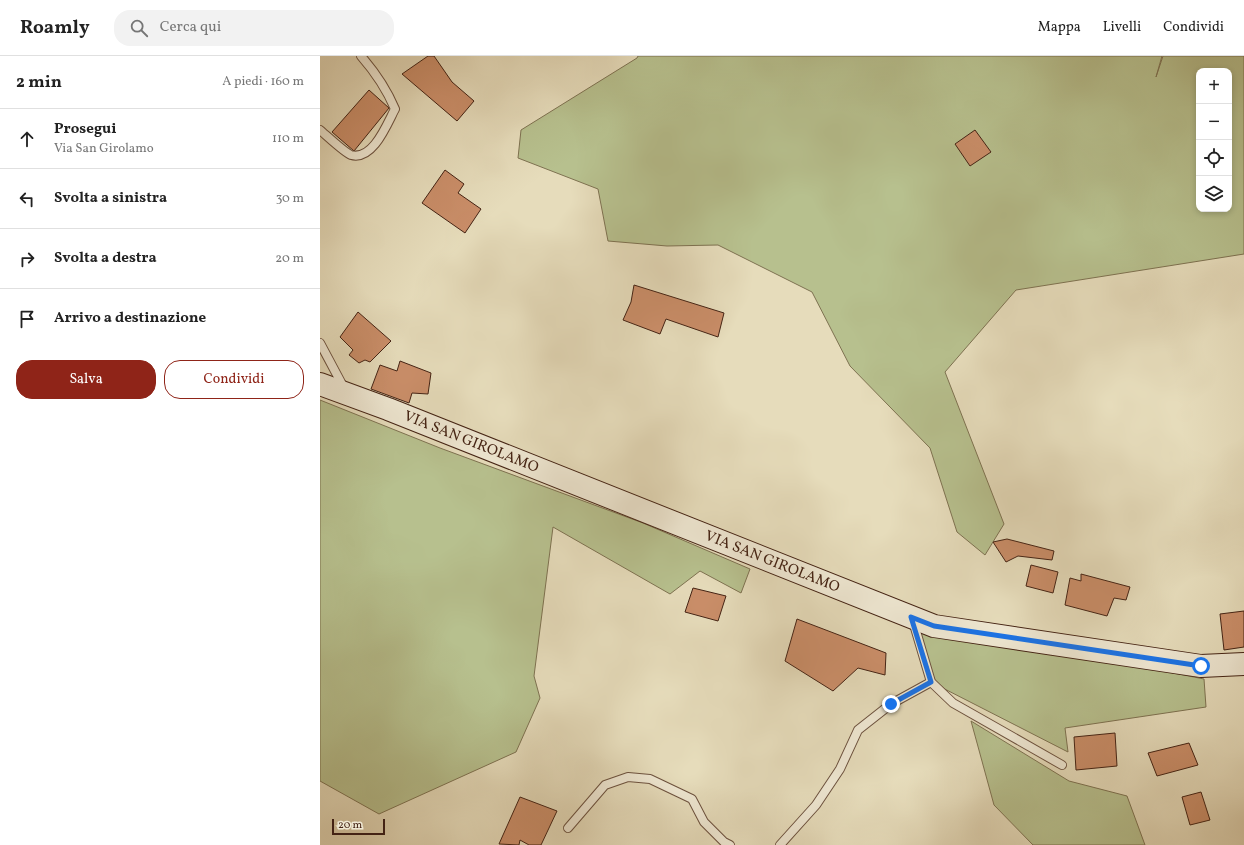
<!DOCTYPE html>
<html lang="it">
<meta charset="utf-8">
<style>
:root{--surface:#fff;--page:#f2f2f2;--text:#222;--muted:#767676;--line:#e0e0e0;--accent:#8f2418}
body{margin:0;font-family:Vollkorn,serif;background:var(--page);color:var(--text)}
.controls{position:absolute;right:12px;top:12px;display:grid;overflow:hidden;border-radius:8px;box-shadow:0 2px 6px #0003}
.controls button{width:36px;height:36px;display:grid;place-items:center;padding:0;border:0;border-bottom:1px solid var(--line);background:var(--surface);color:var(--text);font:20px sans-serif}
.scale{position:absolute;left:12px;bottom:10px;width:53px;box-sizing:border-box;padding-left:4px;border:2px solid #442314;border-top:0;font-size:11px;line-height:14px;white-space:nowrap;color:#442314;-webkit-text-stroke:3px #efe8d3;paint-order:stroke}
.stop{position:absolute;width:12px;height:12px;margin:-9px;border:3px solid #1a73e8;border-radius:50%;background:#fff}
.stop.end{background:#1a73e8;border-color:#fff;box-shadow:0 1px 4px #0008}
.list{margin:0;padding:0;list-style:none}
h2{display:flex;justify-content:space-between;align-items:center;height:52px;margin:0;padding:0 16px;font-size:17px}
h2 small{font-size:13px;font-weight:400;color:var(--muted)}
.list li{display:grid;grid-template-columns:26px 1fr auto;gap:12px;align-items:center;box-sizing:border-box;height:60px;padding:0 16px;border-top:1px solid var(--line)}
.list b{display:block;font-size:15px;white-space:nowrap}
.list p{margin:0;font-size:13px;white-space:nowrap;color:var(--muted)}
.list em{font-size:13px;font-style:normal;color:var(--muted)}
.actions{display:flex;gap:8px;padding:12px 16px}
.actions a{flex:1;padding:9px 0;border:1px solid var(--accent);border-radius:16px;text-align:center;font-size:14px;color:var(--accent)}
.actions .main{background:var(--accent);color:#fff}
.icon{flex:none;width:22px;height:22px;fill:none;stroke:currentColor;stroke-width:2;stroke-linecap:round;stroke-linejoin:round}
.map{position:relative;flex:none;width:924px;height:789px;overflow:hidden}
header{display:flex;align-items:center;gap:24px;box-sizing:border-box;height:56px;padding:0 20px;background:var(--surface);border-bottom:1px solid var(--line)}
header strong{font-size:19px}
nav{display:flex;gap:22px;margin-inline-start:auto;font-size:14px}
.search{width:280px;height:36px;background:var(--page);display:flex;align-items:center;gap:10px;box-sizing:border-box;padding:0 14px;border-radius:16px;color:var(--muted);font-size:15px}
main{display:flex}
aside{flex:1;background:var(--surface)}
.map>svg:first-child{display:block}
.green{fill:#b7c08e;stroke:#7e7251;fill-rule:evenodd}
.building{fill:#ca8e69;stroke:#442314}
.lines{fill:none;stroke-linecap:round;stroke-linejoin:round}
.lane-casing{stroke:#6c513e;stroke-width:10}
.secondary-casing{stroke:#442314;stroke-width:24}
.lane{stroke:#efe8d3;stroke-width:8}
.secondary{stroke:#efe8d3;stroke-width:22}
.route{stroke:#1a73e8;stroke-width:5}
.labels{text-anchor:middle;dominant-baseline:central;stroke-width:4;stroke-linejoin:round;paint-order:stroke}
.street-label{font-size:15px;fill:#442314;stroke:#efe8d3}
</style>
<header>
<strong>Roamly</strong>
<div class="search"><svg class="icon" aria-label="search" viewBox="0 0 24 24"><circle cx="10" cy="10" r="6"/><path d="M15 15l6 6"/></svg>Cerca qui</div>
<nav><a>Mappa</a><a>Livelli</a><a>Condividi</a></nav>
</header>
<main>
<aside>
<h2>2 min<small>A piedi · 160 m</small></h2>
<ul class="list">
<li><svg class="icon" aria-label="ahead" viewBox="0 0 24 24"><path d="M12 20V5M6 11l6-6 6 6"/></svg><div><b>Prosegui</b><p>Via San Girolamo</p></div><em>110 m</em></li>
<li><svg class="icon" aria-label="left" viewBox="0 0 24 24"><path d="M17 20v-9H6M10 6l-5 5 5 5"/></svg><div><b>Svolta a sinistra</b></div><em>30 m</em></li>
<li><svg class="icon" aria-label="right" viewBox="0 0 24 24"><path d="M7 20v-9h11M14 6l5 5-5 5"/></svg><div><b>Svolta a destra</b></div><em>20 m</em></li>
<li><svg class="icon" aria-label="arrive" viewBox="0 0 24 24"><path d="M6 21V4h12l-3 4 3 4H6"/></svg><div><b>Arrivo a destinazione</b></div></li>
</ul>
<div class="actions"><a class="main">Salva</a><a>Condividi</a></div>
</aside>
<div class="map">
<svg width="924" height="789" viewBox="0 0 924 789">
<rect width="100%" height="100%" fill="#e6dcbb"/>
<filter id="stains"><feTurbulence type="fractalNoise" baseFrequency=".005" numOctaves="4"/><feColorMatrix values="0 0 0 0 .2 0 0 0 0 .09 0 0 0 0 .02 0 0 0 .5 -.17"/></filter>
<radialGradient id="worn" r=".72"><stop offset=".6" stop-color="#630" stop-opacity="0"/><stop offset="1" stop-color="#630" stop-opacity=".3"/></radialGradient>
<g class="green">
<path d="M 318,0 L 842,0 L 836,21 L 843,0 L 924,0 L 924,198 L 696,234 L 625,316 L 684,468 L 665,499 L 637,476 L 610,392 L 530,310 L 492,236 L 398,189 L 347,190 L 288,185 L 278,133 L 198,102 L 201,74 L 317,2 ZM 879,15 L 909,15 L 909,153 L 879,153 Z"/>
<polygon points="0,344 120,392 323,467 430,513 421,537 380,515 350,538 233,471 214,620 220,642 196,696 59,758 0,725"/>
<polygon points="591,561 614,570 884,623 886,651 745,672 748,696 611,626"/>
<polygon points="651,665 749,725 807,740 825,789 713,789 674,749"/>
</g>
<g class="building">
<polygon points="108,0 114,0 132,26 154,45 137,65 82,18"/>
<polygon points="49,34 69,52 34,95 12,76"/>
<polygon points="655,74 671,96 650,110 635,88"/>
<polygon points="125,114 144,128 138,137 161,153 145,177 102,147"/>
<polygon points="314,229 404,257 398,281 346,263 340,278 303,264 311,246"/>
<polygon points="38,256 71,285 50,306 45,304 39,307 29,299 33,294 20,281"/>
<polygon points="80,305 111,317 108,338 92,337 89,347 51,333 60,309 77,315"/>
<polygon points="687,483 734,495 732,504 698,500 686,506 673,486"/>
<polygon points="711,509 738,516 733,537 706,530"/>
<polygon points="761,518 810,531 806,544 794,542 787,560 745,549 750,522 761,525"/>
<polygon points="373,532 406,540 398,565 365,556"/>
<polygon points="924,555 924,591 904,594 900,558"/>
<polygon points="477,563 566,597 565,619 538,612 513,635 465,605"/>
<polygon points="795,677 797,710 756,714 754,681"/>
<polygon points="869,687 878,709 837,720 828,697"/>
<polygon points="881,736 890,764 870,769 862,741"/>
<polygon points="200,741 237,755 221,789 209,789 200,784 199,789 179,788"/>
</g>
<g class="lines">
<defs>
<g id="lane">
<path d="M 0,74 C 6,79 25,97 31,99 C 53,105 67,68 75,53 C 67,34 55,16 41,0"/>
<polyline points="0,287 24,332"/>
<polyline points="593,565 611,626 633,647 742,709"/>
<polyline points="248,772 285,729 308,721 330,723 372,743 384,766 404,786 410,789"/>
<polyline points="460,789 496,749 520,713 538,674 571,648 611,626"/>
</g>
<g id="secondary">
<path id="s1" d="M 0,328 L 68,353 L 614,570 L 881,610 L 924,608"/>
</g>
</defs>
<use href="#lane" class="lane-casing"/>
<use href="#secondary" class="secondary-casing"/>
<use href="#lane" class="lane"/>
<use href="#secondary" class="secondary"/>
</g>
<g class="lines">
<polyline class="route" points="571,648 611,626 591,561 614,570 881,610"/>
</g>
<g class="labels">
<g class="street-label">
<text stroke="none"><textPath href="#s1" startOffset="162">VIA SAN GIROLAMO</textPath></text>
<text stroke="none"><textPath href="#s1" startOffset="486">VIA SAN GIROLAMO</textPath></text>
</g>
</g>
<rect width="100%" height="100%" filter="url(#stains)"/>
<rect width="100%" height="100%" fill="url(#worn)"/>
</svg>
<div class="controls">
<button>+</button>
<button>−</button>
<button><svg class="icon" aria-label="locate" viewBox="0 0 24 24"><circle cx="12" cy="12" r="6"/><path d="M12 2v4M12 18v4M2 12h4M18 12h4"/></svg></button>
<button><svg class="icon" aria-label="layers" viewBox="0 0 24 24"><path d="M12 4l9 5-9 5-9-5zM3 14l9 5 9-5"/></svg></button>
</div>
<div class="scale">20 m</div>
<div class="stop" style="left:881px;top:610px"></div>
<div class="stop end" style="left:571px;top:648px"></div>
</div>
</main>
